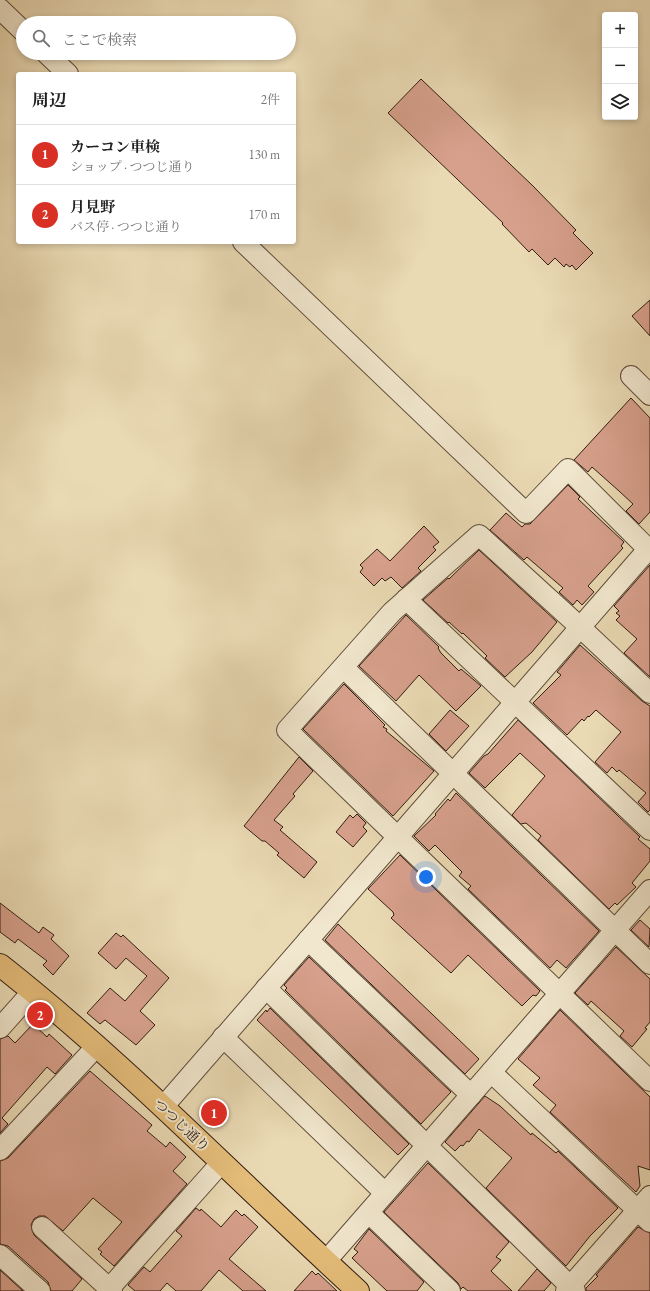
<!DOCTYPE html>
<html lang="ja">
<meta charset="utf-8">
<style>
:root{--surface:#fff;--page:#f6f6f6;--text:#222;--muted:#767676;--line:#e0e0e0;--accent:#d93025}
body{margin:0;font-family:"EB Garamond","Noto Serif JP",serif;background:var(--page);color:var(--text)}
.controls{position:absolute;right:12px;top:12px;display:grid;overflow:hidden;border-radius:4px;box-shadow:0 2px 6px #0003}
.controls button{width:36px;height:36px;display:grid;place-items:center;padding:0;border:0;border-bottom:1px solid var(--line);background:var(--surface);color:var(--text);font:20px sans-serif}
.you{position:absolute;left:426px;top:877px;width:14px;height:14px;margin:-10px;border:3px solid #fff;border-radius:50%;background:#1a73e8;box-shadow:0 0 0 6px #1a73e833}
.badge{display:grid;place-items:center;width:26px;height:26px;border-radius:50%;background:var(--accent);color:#fff;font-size:13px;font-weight:700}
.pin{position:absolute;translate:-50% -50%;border:2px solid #fff;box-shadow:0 1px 4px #0006}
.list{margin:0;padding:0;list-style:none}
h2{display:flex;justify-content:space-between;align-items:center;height:52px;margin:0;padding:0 16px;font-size:17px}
h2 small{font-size:13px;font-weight:400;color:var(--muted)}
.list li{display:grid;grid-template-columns:26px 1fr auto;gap:12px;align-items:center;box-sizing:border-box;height:60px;padding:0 16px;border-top:1px solid var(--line)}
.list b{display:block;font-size:15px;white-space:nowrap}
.list p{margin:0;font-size:13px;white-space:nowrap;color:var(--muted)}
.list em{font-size:13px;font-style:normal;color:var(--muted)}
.icon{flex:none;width:22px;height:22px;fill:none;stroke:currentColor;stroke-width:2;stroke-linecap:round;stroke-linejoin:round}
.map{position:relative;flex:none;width:650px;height:1291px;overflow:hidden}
.search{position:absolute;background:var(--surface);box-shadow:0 2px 6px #0003;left:16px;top:16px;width:280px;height:44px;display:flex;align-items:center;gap:10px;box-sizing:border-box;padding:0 14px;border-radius:22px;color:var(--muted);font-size:15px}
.panel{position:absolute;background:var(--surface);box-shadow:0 2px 6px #0003;left:16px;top:72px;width:280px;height:172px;border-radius:4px}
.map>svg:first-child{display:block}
.building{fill:#d7a08c;stroke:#321d12}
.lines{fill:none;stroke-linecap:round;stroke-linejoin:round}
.minor-casing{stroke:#604c3a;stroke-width:22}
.primary-casing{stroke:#321d12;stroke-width:24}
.minor{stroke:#f1e7ce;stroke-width:20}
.primary{stroke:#e5bd7a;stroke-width:22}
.labels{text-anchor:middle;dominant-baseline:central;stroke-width:4;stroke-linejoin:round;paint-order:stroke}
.street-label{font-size:14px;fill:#321d12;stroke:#f1e7ce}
</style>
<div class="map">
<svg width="650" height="1291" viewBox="0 0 650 1291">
<rect width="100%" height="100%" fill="#eadab4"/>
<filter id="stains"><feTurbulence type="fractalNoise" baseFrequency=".005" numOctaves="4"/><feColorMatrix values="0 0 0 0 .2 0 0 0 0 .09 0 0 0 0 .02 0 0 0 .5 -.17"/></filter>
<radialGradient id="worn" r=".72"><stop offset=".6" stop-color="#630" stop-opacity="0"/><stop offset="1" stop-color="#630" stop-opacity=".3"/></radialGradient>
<g class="building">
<polygon points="421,79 533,186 576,230 573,233 593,253 576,270 572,265 570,267 566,264 564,267 555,258 548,265 532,249 529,252 502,224 503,223 388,113"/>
<polygon points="650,300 650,336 632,316"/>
<polygon points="631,398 650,418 650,512 639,524 626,511 633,504 619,491 592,467 588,472 574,460"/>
<polygon points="568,485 580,497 578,499 624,542 621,546 623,548 588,586 594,592 582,605 577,600 573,605 559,592 563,588 527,557 524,560 490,530 506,513 522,527 525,524 530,524"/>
<polygon points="424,526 439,542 433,547 436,550 418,568 421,571 402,588 391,577 385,581 382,578 374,586 360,572 363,568 360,565 377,549 390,561"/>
<polygon points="479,550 557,622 532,652 505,677 485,658 487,656 463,633 462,634 449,622 448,623 423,600 448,578 449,579"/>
<polygon points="650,565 650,677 624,653 637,639 616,620 620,616 616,613 619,611 614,606"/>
<polygon points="406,615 439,647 438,648 441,653 459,671 461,669 481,686 456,711 419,675 396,701 359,666"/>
<polygon points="580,645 642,701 650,706 650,810 648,812 638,802 646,793 619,770 617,772 612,767 607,773 595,762 621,732 596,710 589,717 588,716 584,721 582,719 567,735 533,703 561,675 557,672"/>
<polygon points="344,684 385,725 383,727 387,729 386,731 434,771 393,816 303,729"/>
<polygon points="450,710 469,726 446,751 429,734"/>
<polygon points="518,720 640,837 638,839 650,849 650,861 632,883 636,887 617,905 615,903 609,909 538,840 541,836 526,823 521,824 512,815 545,776 520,753 485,788 469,773 484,756 488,754"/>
<polygon points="299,757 313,771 293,794 295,796 274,820 283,827 280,830 317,862 304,878 277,855 279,853 265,841 262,841 244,826"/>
<polygon points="456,793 599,931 566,968 557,960 550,968 468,889 471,886 459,876 462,872 435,845 429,851 414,836 436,815 435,814 448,799 450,801"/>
<polygon points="357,814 366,823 363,827 367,831 353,847 336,832 350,815 353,818"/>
<polygon points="400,855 540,991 536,996 533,995 522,1006 468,955 451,973 391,918 394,915 393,912 368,889"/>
<polygon points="0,903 39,933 43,927 54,935 51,939 69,956 53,975 43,965 47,961 18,939 15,943 0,932"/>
<polygon points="640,920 650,929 649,947 631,930"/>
<polygon points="338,924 479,1059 465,1074 325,940"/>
<polygon points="116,933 121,937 123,935 169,978 140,1011 155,1025 136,1045 105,1020 100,1024 87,1013 110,988 125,1001 147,976 126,958 116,969 98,953"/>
<polygon points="616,947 650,979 650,1022 645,1028 647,1029 632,1047 620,1036 624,1031 591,1001 588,1005 575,993"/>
<polygon points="309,957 451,1092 421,1124 285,990 287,988 284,985"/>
<polygon points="270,1008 409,1144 398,1155 257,1020 266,1010 267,1012"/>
<polygon points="560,1010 650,1097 650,1170 638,1166 640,1186 636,1192 550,1112 556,1105 533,1085 540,1078 518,1059"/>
<polygon points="33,1024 47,1037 49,1034 72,1055 55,1074 47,1067 2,1118 8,1124 0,1133 0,1039 8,1036 15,1043"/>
<polygon points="90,1071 152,1125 147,1131 166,1147 170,1142 186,1157 173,1171 187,1184 114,1266 100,1254 102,1252 98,1249 122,1222 93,1198 63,1231 45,1216 39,1216 34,1219 31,1225 34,1235 82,1279 72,1291 51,1291 48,1282 8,1246 0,1244 0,1161 8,1158"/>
<polygon points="485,1096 500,1106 531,1135 532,1133 556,1153 558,1151 618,1208 590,1236 566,1266 486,1188 512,1158 479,1129 469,1142 467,1141 463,1146 461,1145 455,1151 445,1142"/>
<polygon points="428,1163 509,1242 496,1257 501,1260 491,1271 512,1291 468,1291 463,1287 461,1289 458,1283 384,1212"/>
<polygon points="196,1208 200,1211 201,1209 221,1227 236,1210 242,1216 244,1214 258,1227 229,1259 266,1291 243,1291 219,1270 201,1291 176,1291 167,1283 160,1291 135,1291 128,1285 144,1267 150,1272 182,1236 176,1231"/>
<polygon points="638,1227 650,1233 650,1291 586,1291 586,1288 598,1276 596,1275"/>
<polygon points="369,1229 424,1282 417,1291 387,1291 352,1258 358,1252 354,1249"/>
<polygon points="537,1269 551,1283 544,1291 518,1291"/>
<polygon points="0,1270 23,1291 0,1291"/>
<polygon points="312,1271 316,1275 318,1273 337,1291 294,1291"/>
</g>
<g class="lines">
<defs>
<g id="minor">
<polyline points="0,9 23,31"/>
<polyline points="46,53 68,74"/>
<polyline points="243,242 526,513 568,469 650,551"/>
<polyline points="631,376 650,395"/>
<polyline points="406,599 650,830"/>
<polyline points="344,668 650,964"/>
<polyline points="650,693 580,627 479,535 392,612 287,730 650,1081"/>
<polyline points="308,940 471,1095"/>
<polyline points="266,988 575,1291"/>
<polyline points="0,1028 33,991"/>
<polyline points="223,1037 385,1193"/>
<polyline points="491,1072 650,1222"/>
<polyline points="163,1107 650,547"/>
<polyline points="0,1150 96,1047"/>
<polyline points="369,1213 450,1291"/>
<polyline points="42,1227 112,1291"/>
<polyline points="0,1255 40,1291"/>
<polyline points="326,1261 650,890"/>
<polyline points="107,1291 222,1162"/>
<polyline points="566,1291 650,1196"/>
</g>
<path id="primary" d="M 0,965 C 127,1065 239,1182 358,1291"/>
</defs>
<use href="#minor" class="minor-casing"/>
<use href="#primary" class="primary-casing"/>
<use href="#minor" class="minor"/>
<use href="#primary" class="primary"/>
</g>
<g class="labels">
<g class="street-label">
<text transform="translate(182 1125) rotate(43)">つつじ通り</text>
</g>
</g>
<rect width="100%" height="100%" filter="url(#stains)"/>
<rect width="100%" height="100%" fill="url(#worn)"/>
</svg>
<div class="controls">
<button>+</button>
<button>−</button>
<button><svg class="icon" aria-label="layers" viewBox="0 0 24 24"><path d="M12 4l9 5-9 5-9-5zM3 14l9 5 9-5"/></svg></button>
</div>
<div class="you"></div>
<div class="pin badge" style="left:214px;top:1113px">1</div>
<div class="pin badge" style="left:40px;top:1015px">2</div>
<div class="search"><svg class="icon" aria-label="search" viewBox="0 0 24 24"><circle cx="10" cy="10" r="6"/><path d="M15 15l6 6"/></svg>ここで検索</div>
<section class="panel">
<h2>周辺<small>2件</small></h2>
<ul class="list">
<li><span class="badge">1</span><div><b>カーコン車検</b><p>ショップ · つつじ通り</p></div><em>130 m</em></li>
<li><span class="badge">2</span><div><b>月見野</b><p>バス停 · つつじ通り</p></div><em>170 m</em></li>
</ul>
</section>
</div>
